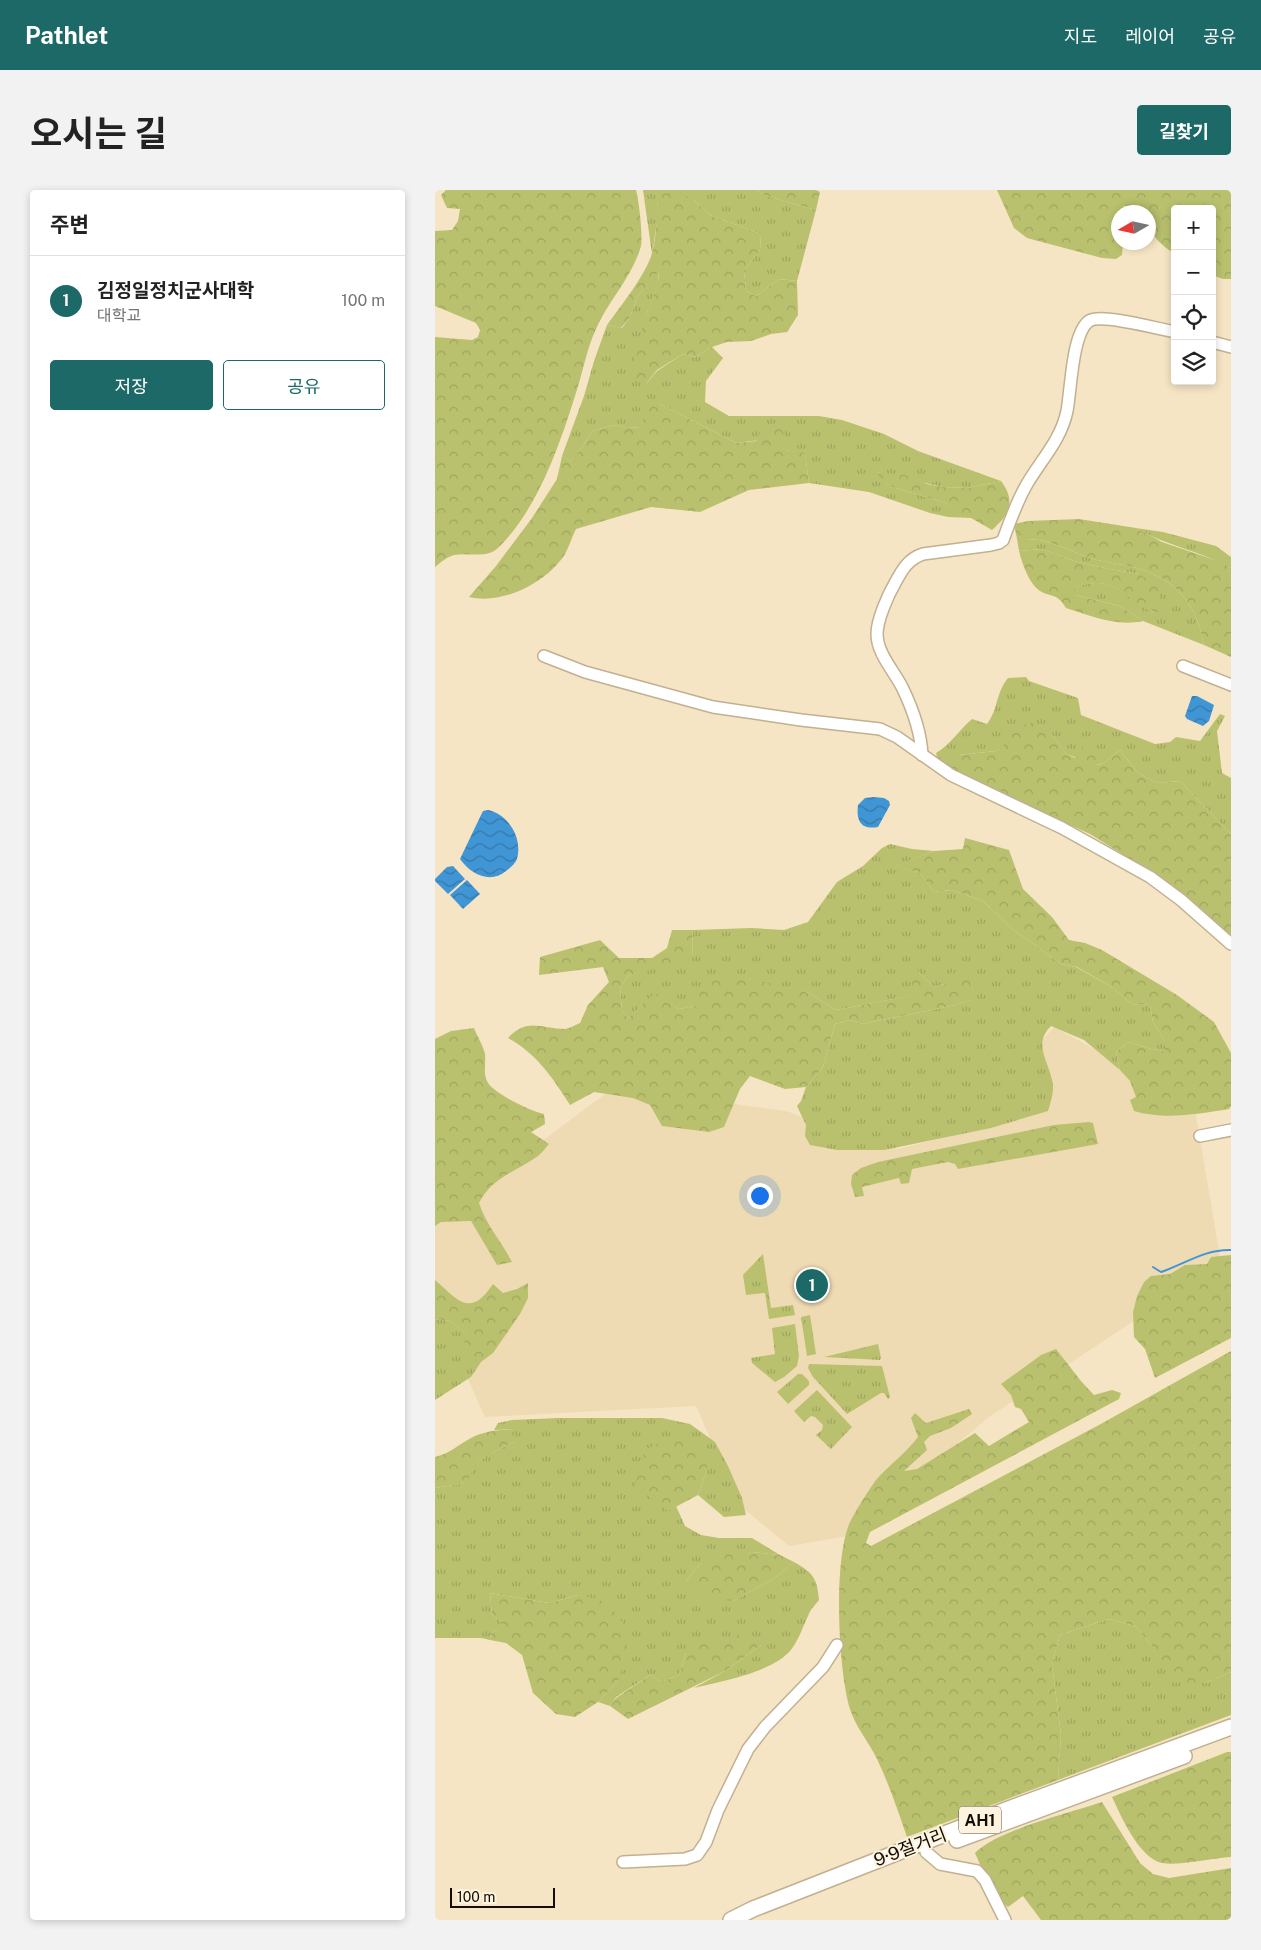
<!DOCTYPE html>
<html lang="ko">
<meta charset="utf-8">
<style>
:root{--surface:#fff;--page:#f2f2f2;--text:#222;--muted:#767676;--line:#e0e0e0;--accent:#1c6967}
body{margin:0;font-family:"Public Sans","Noto Sans KR",sans-serif;background:var(--page);color:var(--text)}
.controls{position:absolute;right:15px;top:15px;display:grid;overflow:hidden;border-radius:5px;box-shadow:0 2px 8px #0003}
.controls button{width:45px;height:45px;display:grid;place-items:center;padding:0;border:0;border-bottom:1px solid var(--line);background:var(--surface);color:var(--text);font:25px sans-serif}
.compass{position:absolute;left:676px;top:15px;width:45px;height:45px;border-radius:50%;background:var(--surface);box-shadow:0 2px 8px #0003;rotate:261deg}
.scale{position:absolute;left:15px;bottom:12px;width:105px;box-sizing:border-box;padding-left:5px;border:2px solid #130d03;border-top:0;font-size:14px;line-height:18px;white-space:nowrap;color:#130d03;-webkit-text-stroke:4px #fdf3df;paint-order:stroke}
.you{position:absolute;left:324px;top:1005px;width:18px;height:18px;margin:-12px;border:4px solid #fff;border-radius:50%;background:#1a73e8;box-shadow:0 0 0 8px #1a73e833}
.badge{display:grid;place-items:center;width:32px;height:32px;border-radius:50%;background:var(--accent);color:#fff;font-size:16px;font-weight:700}
.pin{position:absolute;translate:-50% -50%;border:2px solid #fff;box-shadow:0 1px 5px #0006}
.list{margin:0;padding:0;list-style:none}
h2{display:flex;justify-content:space-between;align-items:center;height:65px;margin:0;padding:0 20px;font-size:21px}
h2 small{font-size:16px;font-weight:400;color:var(--muted)}
.list li{display:grid;grid-template-columns:32px 1fr auto;gap:15px;align-items:center;box-sizing:border-box;height:90px;padding:0 20px;border-top:1px solid var(--line)}
.list b{display:block;font-size:19px;white-space:nowrap}
.list p{margin:0;font-size:16px;white-space:nowrap;color:var(--muted)}
.list em{font-size:16px;font-style:normal;color:var(--muted)}
.actions{display:flex;gap:10px;padding:15px 20px}
.actions a{flex:1;padding:11px 0;border:1px solid var(--accent);border-radius:5px;text-align:center;font-size:18px;color:var(--accent)}
.actions .main{background:var(--accent);color:#fff}
.icon{flex:none;width:28px;height:28px;fill:none;stroke:currentColor;stroke-width:2;stroke-linecap:round;stroke-linejoin:round}
.map{position:relative;flex:none;width:796px;height:1730px;overflow:hidden;border-radius:5px}
header{display:flex;align-items:center;gap:30px;box-sizing:border-box;height:70px;padding:0 25px;background:var(--accent);color:#fff}
header strong{font-size:24px}
nav{display:flex;gap:28px;margin-inline-start:auto;font-size:18px}
.intro{display:flex;align-items:center;justify-content:space-between;box-sizing:border-box;height:120px;padding:0 30px}
h1{margin:0;font-size:35px}
.button{padding:12px 22px;border-radius:5px;background:var(--accent);color:#fff;font-size:18px;font-weight:700}
main{display:flex;gap:30px;padding:0 30px}
aside{flex:1;background:var(--surface);border-radius:5px;box-shadow:0 2px 8px #0003}
.map>svg:first-child{display:block}
.built{fill:#efdbb3}
.grass{fill:url(#grass-tufts)}
.forest{fill:url(#forest-crowns)}
.water{fill:url(#water-waves)}
.lines{fill:none;stroke-linecap:round;stroke-linejoin:round}
.stream{stroke:#4095d4;stroke-width:2}
.minor-casing{stroke:#c1b091;stroke-width:14}
.highway-casing{stroke:#c1b091;stroke-width:18}
.minor{stroke:#fff;stroke-width:11}
.highway{stroke:#fff;stroke-width:15}
.labels{text-anchor:middle;dominant-baseline:central;stroke-width:4;stroke-linejoin:round;paint-order:stroke}
.shield{fill:#fdf3df;stroke:#595245;stroke-width:1}
.shield-label{font-size:16px;font-weight:bold;fill:#130d03}
.street-label{font-size:18px;fill:#130d03;stroke:#fdf3df}
</style>
<header>
<strong>Pathlet</strong>
<nav><a>지도</a><a>레이어</a><a>공유</a></nav>
</header>
<div class="intro"><h1>오시는 길</h1><a class="button">길찾기</a></div>
<main>
<aside>
<h2>주변<small></small></h2>
<ul class="list">
<li><span class="badge">1</span><div><b>김정일정치군사대학</b><p>대학교</p></div><em>100 m</em></li>
</ul>
<div class="actions"><a class="main">저장</a><a>공유</a></div>
</aside>
<div class="map">
<svg width="796" height="1730" viewBox="0 0 796 1730">
<defs>
<pattern id="grass-tufts" width="24" height="20" patternUnits="userSpaceOnUse" patternTransform="scale(1.25)"><rect width="24" height="20" fill="#b9c16e"/><path d="M3 7l-1-3M5 7V3M7 7l1-3M15 17l-1-3M17 17v-4M19 17l1-3" fill="none" stroke="#9ea55e"/></pattern>
<pattern id="forest-crowns" width="20" height="18" patternUnits="userSpaceOnUse" patternTransform="scale(1.25)"><rect width="20" height="18" fill="#b9c16e"/><path d="M2 6a3 3 0 1 1 6 0M12 15a3 3 0 1 1 6 0" fill="none" stroke="#9ea55e"/></pattern>
<pattern id="water-waves" width="16" height="10" patternUnits="userSpaceOnUse" patternTransform="scale(1.25)"><rect width="16" height="10" fill="#4095d4"/><path d="M0 5q4-4 8 0t8 0" fill="none" stroke="#3478aa"/></pattern>
</defs>
<rect width="100%" height="100%" fill="#f6e5c4"/>
<polygon class="built" points="619,837 759,913 786,1073 554,1227 414,1346 354,1356 304,1315 261,1216 50,1227 0,1116 0,1031 178,898 351,921 463,959 594,927 604,854"/>
<g class="grass">
<polygon points="208,0 321,0 331,6 381,20 362,91 344,89 321,106 311,101 309,80 325,60 326,44 275,25 259,10 223,6 222,33 217,64"/>
<polygon points="224,80 223,95 212,122 201,166 210,195 222,181 248,164 260,167 277,157 288,168 271,191 270,212 294,226 384,226 407,230 449,244 483,261 566,291 532,298 508,297 441,282 457,297 508,312 538,328 513,327 495,323 434,302 374,293 370,264 351,260 348,247 301,253 223,213 208,237 192,238 179,235 157,241 148,256 135,271 127,266 149,206 159,171 172,135 187,138 194,129 203,106"/>
<path d="M 701,338 L 728,342 L 781,356 L 796,367 L 796,378 C 766,361 731,356 701,338 Z"/>
<path d="M 582,349 C 591,349 600,349 609,351 C 625,355 640,363 655,368 C 672,373 691,374 708,380 C 745,393 762,417 769,455 L 708,431 L 685,416 L 640,405 L 639,397 C 682,384 684,405 718,422 L 704,384 L 669,378 L 639,371 L 607,359 L 584,361 Z"/>
<path d="M 591,487 L 594,491 L 643,508 L 646,525 L 720,554 L 735,552 L 741,547 L 765,551 L 785,524 L 790,526 L 782,541 L 787,583 L 796,588 L 796,644 L 745,591 L 722,593 L 703,583 L 685,560 L 669,573 L 661,575 L 631,564 L 616,543 L 570,556 L 561,561 L 523,565 L 518,582 L 503,571 L 501,563 C 516,554 524,540 537,529 L 552,534 C 563,520 561,502 573,488 Z"/>
<path d="M 455,654 L 477,659 L 499,661 L 461,676 L 485,683 L 499,702 L 517,700 L 548,711 L 576,738 L 626,774 L 641,777 L 675,796 L 697,814 L 715,815 L 718,832 L 730,851 L 730,861 L 716,859 L 694,852 L 681,862 L 685,880 L 649,850 L 616,836 C 598,854 613,870 617,890 C 620,901 616,911 613,921 L 556,938 L 449,960 L 402,960 L 375,955 L 370,946 L 371,935 L 362,916 L 366,911 L 371,897 L 388,877 L 400,834 L 415,830 L 427,834 L 516,816 L 539,809 L 536,791 L 510,794 L 499,797 L 481,780 L 480,805 L 401,820 L 374,803 L 313,789 L 260,816 L 244,819 L 220,804 L 193,828 L 187,821 L 185,797 L 194,785 L 257,768 L 258,740 L 317,738 L 349,740 L 373,732 L 402,692 L 428,676 L 447,658 Z"/>
<polygon points="328,1064 336,1118 358,1115 360,1125 334,1129 330,1103 311,1105 308,1085"/>
<polygon points="375,1125 381,1164 372,1166 366,1127"/>
<polygon points="0,1129 16,1131 31,1144 35,1172 46,1172 36,1187 0,1210"/>
<polygon points="360,1134 364,1166 362,1176 349,1187 340,1192 317,1173 316,1168 340,1164 337,1138"/>
<polygon points="443,1154 446,1168 445,1170 389,1167"/>
<polygon points="374,1174 447,1176 455,1207 453,1209 449,1203 446,1203 412,1224 378,1187 373,1178"/>
<polygon points="363,1184 367,1184 374,1191 374,1195 353,1214 342,1202"/>
<polygon points="382,1200 417,1237 396,1259 381,1245 387,1240 388,1235 380,1227 376,1226 369,1232 359,1221"/>
<path d="M 123,1228 L 227,1228 L 255,1234 L 280,1252 L 293,1276 L 307,1308 L 311,1325 L 289,1327 L 263,1305 L 274,1274 L 232,1321 L 241,1316 L 250,1336 L 266,1345 L 284,1348 L 317,1348 L 345,1365 L 316,1362 L 265,1374 L 252,1390 L 298,1411 L 340,1388 L 359,1372 C 379,1383 382,1389 384,1410 C 380,1415 375,1420 373,1426 C 368,1436 365,1447 358,1457 C 342,1482 286,1491 259,1498 L 290,1481 L 326,1455 L 251,1463 L 244,1485 L 226,1492 L 215,1485 L 181,1507 L 175,1516 L 163,1512 L 183,1491 L 143,1405 L 114,1413 L 55,1403 L 57,1425 L 72,1436 L 56,1443 L 55,1450 L 46,1448 L 0,1448 L 0,1298 L 31,1293 C 43,1265 53,1265 79,1252 L 79,1239 L 59,1240 L 63,1233 L 77,1230 Z"/>
<polygon points="674,1429 700,1436 717,1456 770,1493 796,1482 796,1525 623,1590 626,1545 617,1474 625,1445"/>
</g>
<g class="forest">
<path d="M 11,0 L 201,0 C 204,11 208,45 206,56 C 198,86 173,111 161,139 C 153,156 149,176 144,193 C 127,248 105,317 63,358 C 52,369 33,362 19,365 C 12,367 6,372 0,377 L 0,147 L 37,150 L 43,147 L 45,140 L 41,133 L 0,116 L 0,41 L 17,40 L 23,31 L 25,19 L 12,18 L 6,5 Z"/>
<polygon points="321,0 381,0 385,2 381,20 331,6"/>
<path d="M 562,0 L 796,0 L 796,89 L 788,89 L 777,85 L 777,19 L 740,19 L 740,64 C 722,52 714,45 714,22 L 684,22 L 684,52 L 688,53 L 687,65 L 681,69 L 667,68 L 592,48 L 579,38 Z"/>
<path d="M 242,1 L 259,10 L 275,25 L 326,44 L 325,60 L 309,80 L 311,101 L 321,106 L 344,89 L 362,91 L 363,125 L 352,142 L 336,144 L 316,151 L 292,152 L 277,157 L 260,167 L 248,164 L 222,180 L 210,195 L 196,186 C 201,165 205,143 212,122 C 217,107 224,97 224,81 L 203,106 L 194,129 L 186,138 L 172,135 C 185,117 212,83 217,63 C 222,45 222,24 223,5 Z"/>
<path d="M 215,213 L 223,213 L 301,253 L 321,251 L 328,237 L 347,232 L 351,260 L 370,263 L 374,293 L 314,300 L 265,322 L 216,317 L 141,339 C 137,347 134,357 130,364 C 112,393 67,415 34,407 L 61,376 L 97,328 L 122,289 L 127,266 L 135,271 L 148,256 L 157,241 L 179,235 L 192,238 L 208,237 L 209,221 Z"/>
<path d="M 440,282 L 471,285 L 492,294 L 508,297 L 532,298 L 566,291 C 581,311 575,324 557,340 L 508,312 L 457,297 Z"/>
<path d="M 644,329 L 701,338 L 727,352 L 786,372 L 796,378 L 796,467 L 769,455 C 762,417 745,393 708,380 C 691,374 672,373 655,368 C 640,363 625,355 609,351 C 600,349 591,349 582,349 L 579,334 L 593,331 Z"/>
<path d="M 607,359 L 639,371 L 669,378 L 704,384 L 722,396 L 726,412 L 725,423 C 686,416 690,382 640,397 L 640,405 L 685,416 L 708,431 C 681,437 657,426 631,418 C 622,403 618,408 605,401 C 594,394 587,373 584,361 Z"/>
<polygon points="600,532 616,543 631,564 640,568 653,549 662,556 662,575 669,573 685,560 703,583 722,593 745,591 796,644 796,747 732,692 655,644 518,582 513,574 523,565 561,561 569,556 566,545 584,536"/>
<path d="M 530,648 L 574,660 L 588,699 L 617,727 L 634,750 L 650,753 L 667,760 L 742,805 L 779,832 L 796,863 L 796,916 L 794,919 C 764,924 728,930 699,921 L 695,910 L 701,907 L 695,891 L 685,880 L 681,862 L 694,852 L 716,859 L 730,861 L 730,851 L 718,832 L 715,815 L 697,814 L 675,796 L 642,777 L 626,774 L 576,738 L 548,711 L 517,700 L 499,702 L 485,683 L 460,676 L 499,661 L 528,659 Z"/>
<path d="M 237,740 L 258,740 L 257,768 L 234,776 L 194,785 L 185,797 L 187,821 L 193,828 L 220,803 L 244,819 L 260,816 L 268,791 L 313,789 L 335,793 L 374,803 L 401,820 L 479,805 L 475,789 L 481,780 L 499,797 L 510,794 L 516,782 L 536,791 L 540,809 L 516,816 L 427,834 L 415,830 L 400,834 L 388,877 L 371,897 L 350,899 L 315,886 L 305,899 L 289,937 L 274,942 L 227,936 L 215,915 L 198,908 L 159,902 L 135,915 C 118,888 102,864 73,848 C 93,827 106,839 130,839 C 135,838 140,835 145,833 L 153,815 L 174,792 L 168,777 L 104,785 L 105,767 L 165,750 L 184,768 L 217,768 L 232,758 Z"/>
<path d="M 39,838 C 42,846 48,855 50,864 C 51,872 48,884 52,891 C 57,903 96,921 109,924 L 110,934 L 96,942 L 114,954 C 110,958 106,965 100,968 C 78,983 57,988 44,1013 C 51,1035 67,1052 77,1072 L 62,1075 L 36,1031 L 6,1032 L 0,1036 L 0,849 L 16,841 Z"/>
<polygon points="654,932 658,933 663,954 523,979 520,974 513,972 477,979 474,993 466,994 464,988 427,997 429,1006 420,1007 416,994 417,985 426,978 443,972 619,935"/>
<polygon points="796,1065 796,1148 720,1188 710,1159 699,1147 698,1122 702,1106 709,1092 716,1086 735,1084 750,1075 772,1074 776,1067"/>
<path d="M 0,1090 C 24,1111 35,1128 58,1094 L 68,1103 L 82,1099 L 93,1093 L 93,1108 L 85,1124 L 58,1163 L 46,1172 L 35,1173 L 29,1154 L 31,1144 L 16,1131 L 0,1129 Z"/>
<path d="M 621,1159 L 646,1191 L 659,1205 L 677,1200 L 686,1203 L 684,1209 L 435,1342 L 431,1353 L 436,1356 L 664,1235 L 796,1161 L 796,1482 L 770,1493 L 740,1492 L 717,1456 L 700,1436 L 674,1429 L 625,1445 L 617,1474 L 626,1545 L 623,1590 L 472,1647 C 463,1621 454,1594 442,1569 C 434,1552 421,1538 415,1519 C 403,1480 398,1369 415,1332 C 421,1320 433,1301 441,1290 C 454,1275 471,1263 483,1247 L 476,1228 L 480,1223 L 491,1233 L 534,1219 L 537,1224 L 516,1238 L 495,1246 L 489,1252 L 492,1260 L 469,1281 L 482,1279 L 540,1243 L 554,1256 L 594,1232 L 586,1219 L 580,1217 L 576,1205 L 566,1194 L 606,1165 Z"/>
<path d="M 79,1239 L 79,1252 C 53,1265 43,1265 32,1293 L 0,1298 L 0,1267 C 14,1264 23,1255 36,1248 C 49,1241 64,1240 79,1239 Z"/>
<polygon points="241,1244 261,1252 274,1274 263,1305 233,1321 200,1296 210,1260"/>
<polygon points="316,1362 345,1365 359,1372 340,1388 298,1411 269,1408 252,1390 265,1374 291,1364"/>
<polygon points="55,1403 114,1413 143,1405 163,1409 175,1416 187,1432 193,1460 183,1491 163,1512 140,1527 121,1524 98,1503 87,1465 71,1453 55,1450 56,1443 71,1436 57,1425"/>
<polygon points="302,1445 323,1452 326,1455 290,1481 193,1529 175,1516 181,1508 215,1485 226,1492 244,1485 251,1463 277,1449"/>
<path d="M 792,1562 L 796,1562 L 796,1667 C 777,1668 744,1676 727,1673 C 704,1668 686,1626 677,1607 Z"/>
<path d="M 667,1612 L 705,1673 L 718,1684 L 734,1688 L 796,1678 L 796,1730 L 606,1730 L 588,1706 L 573,1717 L 558,1704 L 540,1663 C 563,1640 634,1623 667,1612 Z"/>
</g>
<g class="water">
<polygon points="757,506 762,506 779,515 774,531 768,536 752,529 750,526"/>
<path d="M 439,607 L 449,608 L 454,611 L 455,615 L 443,637 C 426,640 421,631 423,615 L 430,608 Z"/>
<path d="M 53,620 C 73,624 88,648 82,669 C 80,674 75,678 71,681 C 56,694 36,685 25,669 L 46,625 L 48,621 Z"/>
<polygon points="18,676 30,689 13,704 0,691 0,689 12,677"/>
<polygon points="32,690 45,704 28,719 15,705"/>
</g>
<g class="lines">
<path class="stream" d="M 718,1077 L 726,1082 C 750,1074 770,1059 796,1060"/>
<defs>
<g id="minor">
<polyline points="777,152 796,157"/>
<polyline points="109,466 150,482 278,517 366,530 445,539 462,547 516,585 627,638 715,687 746,710 796,754"/>
<polyline points="748,476 796,495"/>
<path d="M 487,565 C 486,543 478,520 468,499 C 460,482 442,464 442,444 C 442,430 453,405 460,393 C 467,380 473,369 488,364 L 556,355 L 564,353 L 568,350 C 575,331 582,311 592,294 C 606,270 626,250 632,221 C 636,200 637,143 654,131 C 667,123 723,139 740,142"/>
<polyline points="765,946 796,940"/>
<polyline points="491,1662 505,1674 542,1681 550,1690 570,1730"/>
<polyline points="188,1672 250,1669 262,1665 271,1652 283,1620 313,1559 330,1537 388,1477 402,1455"/>
</g>
<g id="highway">
<polyline points="522,1650 749,1566"/>
<polyline points="296,1730 318,1719 571,1620 796,1537"/>
</g>
</defs>
<use href="#minor" class="minor-casing"/>
<use href="#highway" class="highway-casing"/>
<use href="#minor" class="minor"/>
<use href="#highway" class="highway"/>
</g>
<g class="labels">
<rect class="shield" x="524" y="1616.5" width="42" height="27" rx="4"/>
<g class="shield-label">
<text x="545" y="1630">AH1</text>
</g>
<g class="street-label">
<text transform="translate(475 1657) rotate(-21)">9·9절거리</text>
</g>
</g>
</svg>
<div class="controls">
<button>+</button>
<button>−</button>
<button><svg class="icon" aria-label="locate" viewBox="0 0 24 24"><circle cx="12" cy="12" r="6"/><path d="M12 2v4M12 18v4M2 12h4M18 12h4"/></svg></button>
<button><svg class="icon" aria-label="layers" viewBox="0 0 24 24"><path d="M12 4l9 5-9 5-9-5zM3 14l9 5 9-5"/></svg></button>
</div>
<svg class="compass" viewBox="-18 -18 36 36"><path d="M0-13l5 13h-10z" fill="#e53935"/><path d="M0 13l5-13h-10z" fill="#767676"/></svg>
<div class="scale">100 m</div>
<div class="you"></div>
<div class="pin badge" style="left:377px;top:1095px">1</div>
</div>
</main>
